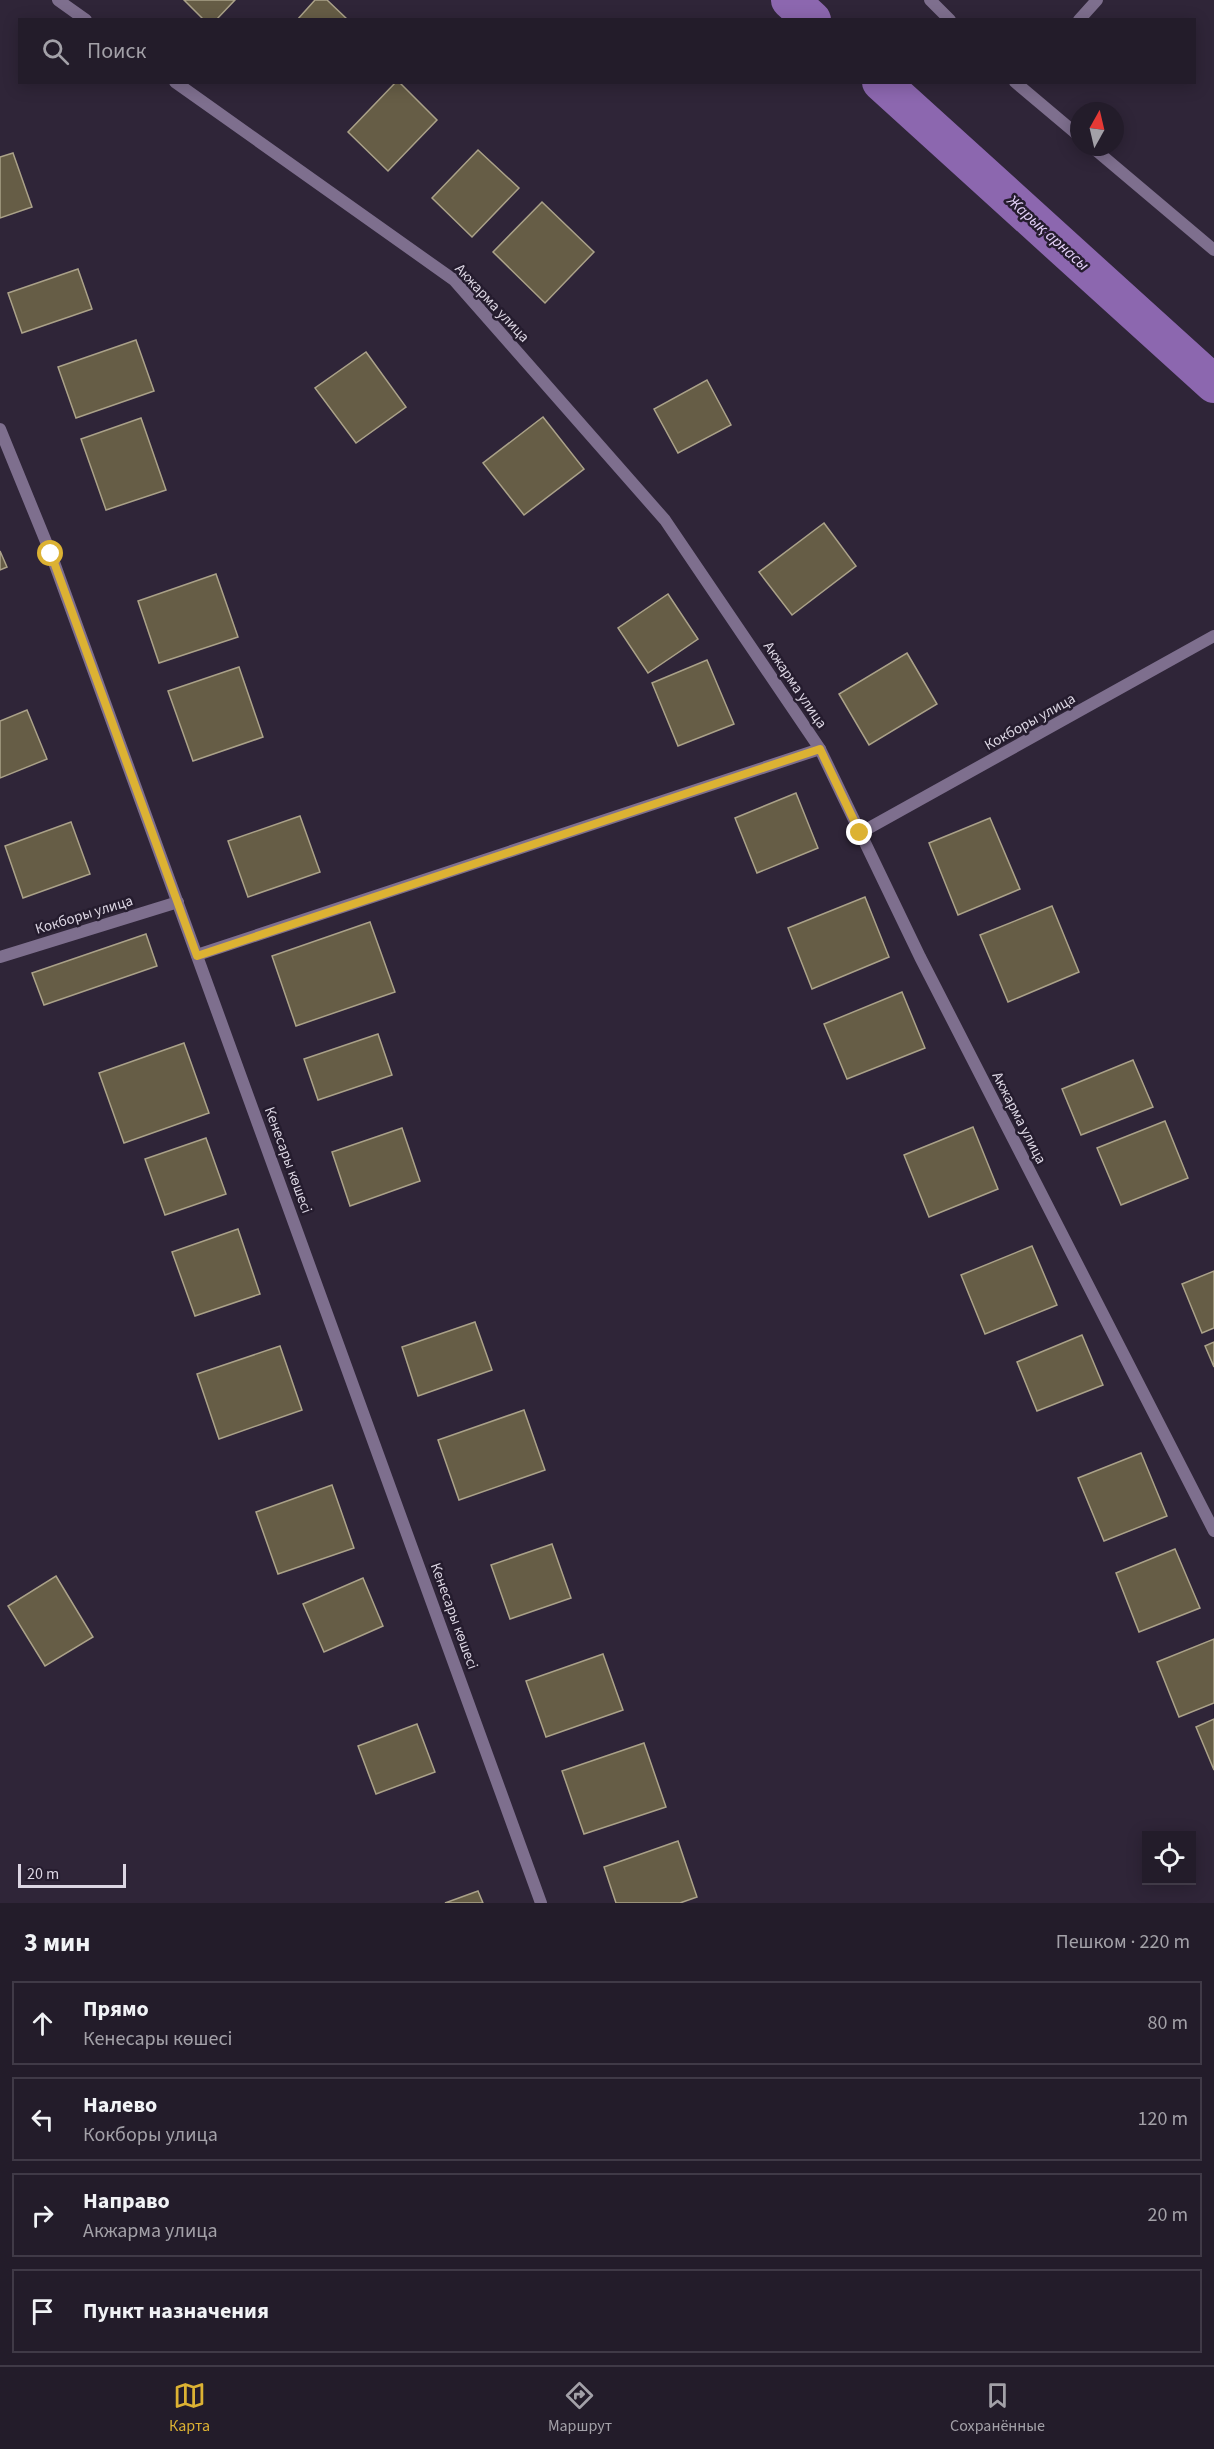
<!DOCTYPE html>
<html lang="ru">
<meta charset="utf-8">
<style>
:root{--surface:#231c2a;--page:#2f2936;--text:#f1f3f6;--muted:#a3a1a8;--line:#403a47;--accent:#dcb233}
body{margin:0;font-family:"Source Sans 3",sans-serif;background:var(--page);color:var(--text)}
.controls{position:absolute;right:18px;bottom:18px;display:grid;overflow:hidden;border-radius:0px;box-shadow:0 3px 15px #0003}
.controls button{width:54px;height:54px;display:grid;place-items:center;padding:0;border:0;border-bottom:2px solid var(--line);background:var(--surface);color:var(--text);font:30px sans-serif}
.compass{position:absolute;left:1070px;top:102px;width:54px;height:54px;border-radius:50%;background:var(--surface);box-shadow:0 3px 15px #0003;rotate:8deg}
.scale{position:absolute;left:18px;bottom:15px;width:108px;box-sizing:border-box;padding-left:6px;border:3px solid #dcd6e3;border-top:0;font-size:16px;line-height:21px;white-space:nowrap;color:#dcd6e3;-webkit-text-stroke:4px #251c2e;paint-order:stroke}
.stop{position:absolute;width:18px;height:18px;margin:-14px;border:4px solid #dcb233;border-radius:50%;background:#fff}
.stop.end{background:#dcb233;border-color:#fff;box-shadow:0 2px 6px #0008}
.list{margin:0;padding:0;list-style:none}
h2{display:flex;justify-content:space-between;align-items:center;height:78px;margin:0;padding:0 24px;font-size:26px}
h2 small{font-size:20px;font-weight:400;color:var(--muted)}
.list li{display:grid;grid-template-columns:39px 1fr auto;gap:18px;align-items:center;box-sizing:border-box;height:84px;margin:0 12px 12px;padding:0 12px;border:2px solid var(--line);border-radius:0px}
.list b{display:block;font-size:22px;white-space:nowrap}
.list p{margin:0;font-size:20px;white-space:nowrap;color:var(--muted)}
.list em{font-size:20px;font-style:normal;color:var(--muted)}
.icon{flex:none;width:33px;height:33px;fill:none;stroke:currentColor;stroke-width:2;stroke-linecap:round;stroke-linejoin:round}
.map{position:relative;flex:none;width:1214px;height:1903px;overflow:hidden}
.search{position:absolute;background:var(--surface);box-shadow:0 3px 15px #0003;left:18px;right:18px;top:18px;height:66px;display:flex;align-items:center;gap:15px;box-sizing:border-box;padding:0 21px;border-radius:0px;color:var(--muted);font-size:22px}
.sheet{height:462px;background:var(--surface)}
nav{display:flex;justify-content:space-around;align-items:center;box-sizing:border-box;height:84px;border-top:2px solid var(--line);background:var(--surface);font-size:16px;color:var(--muted)}
nav a{display:grid;justify-items:center;gap:3px}
nav .on{color:var(--accent)}
.map>svg:first-child{display:block}
.lines{fill:none;stroke-linecap:round;stroke-linejoin:round}
.canal{stroke:#8c67af;stroke-width:38}
.building{fill:#665d46;stroke:#aba289;stroke-width:1.5}
.street{stroke:#7e6f8e;stroke-width:12}
.route{stroke:#dcb233;stroke-width:8}
.labels{text-anchor:middle;dominant-baseline:central;stroke-width:5;stroke-linejoin:round;paint-order:stroke}
.street-label{font-size:15px;fill:#dcd6e3;stroke:#251c2e}
.water-label{font-size:16px;font-style:italic;fill:#e5d2fa;stroke:#251c2e}
</style>
<div class="map">
<svg width="1214" height="1903" viewBox="0 0 1214 1903">
<rect width="100%" height="100%" fill="#2f2538"/>
<g class="lines">
<g class="canal">
<polyline points="790,0 812,20"/>
<polyline points="881,82 1214,384"/>
</g>
</g>
<g class="building">
<polygon points="184,0 235,0 216,20 204,20"/>
<polygon points="315,0 327,0 348,20 297,20"/>
<polygon points="396,82 399,82 437,120 388,171 348,132"/>
<polygon points="478,150 519,188 472,237 432,198"/>
<polygon points="13,153 32,207 0,218 0,157"/>
<polygon points="542,202 594,252 545,303 493,252"/>
<polygon points="78,269 92,309 22,333 8,293"/>
<polygon points="136,340 154,391 76,418 58,367"/>
<polygon points="366,352 406,407 356,443 315,388"/>
<polygon points="707,380 731,425 678,453 654,409"/>
<polygon points="543,417 584,469 524,515 483,463"/>
<polygon points="141,418 166,490 106,510 81,439"/>
<polygon points="824,523 856,566 792,615 759,572"/>
<polygon points="0,551 7,567 0,570"/>
<polygon points="216,574 238,637 159,663 138,601"/>
<polygon points="668,594 698,639 648,673 618,628"/>
<polygon points="907,653 937,704 869,745 839,694"/>
<polygon points="707,660 734,724 678,746 652,683"/>
<polygon points="239,667 263,737 193,761 168,691"/>
<polygon points="27,710 47,759 0,778 0,721"/>
<polygon points="796,793 818,848 757,873 735,818"/>
<polygon points="300,816 320,872 248,897 228,841"/>
<polygon points="990,818 1020,889 958,915 929,843"/>
<polygon points="71,822 90,874 23,898 5,846"/>
<polygon points="865,897 889,957 812,989 788,928"/>
<polygon points="1052,906 1079,972 1008,1002 980,935"/>
<polygon points="370,922 395,992 296,1026 272,956"/>
<polygon points="146,934 157,966 44,1005 32,973"/>
<polygon points="902,992 925,1048 847,1079 824,1024"/>
<polygon points="378,1034 392,1075 318,1100 304,1059"/>
<polygon points="184,1043 209,1113 124,1143 99,1073"/>
<polygon points="1133,1060 1153,1107 1081,1135 1062,1089"/>
<polygon points="1165,1121 1188,1178 1121,1205 1097,1148"/>
<polygon points="973,1127 998,1189 929,1217 904,1155"/>
<polygon points="402,1128 420,1181 350,1206 332,1152"/>
<polygon points="206,1138 226,1194 165,1215 145,1159"/>
<polygon points="238,1229 260,1294 195,1316 172,1252"/>
<polygon points="1032,1246 1057,1305 985,1334 961,1275"/>
<polygon points="1214,1271 1214,1328 1202,1333 1182,1284"/>
<polygon points="475,1322 492,1370 418,1396 402,1347"/>
<polygon points="1082,1335 1103,1385 1037,1411 1017,1362"/>
<polygon points="1214,1342 1214,1367 1205,1346"/>
<polygon points="280,1346 302,1410 219,1439 197,1374"/>
<polygon points="524,1410 545,1470 459,1500 438,1440"/>
<polygon points="1141,1453 1167,1516 1104,1541 1078,1478"/>
<polygon points="332,1485 354,1548 278,1574 256,1512"/>
<polygon points="552,1544 571,1598 510,1619 491,1565"/>
<polygon points="1175,1549 1200,1608 1139,1632 1116,1573"/>
<polygon points="56,1576 93,1637 45,1666 8,1606"/>
<polygon points="363,1578 383,1626 324,1652 303,1604"/>
<polygon points="1214,1639 1214,1703 1179,1717 1157,1662"/>
<polygon points="603,1654 623,1710 546,1737 526,1681"/>
<polygon points="1214,1719 1214,1770 1196,1727"/>
<polygon points="417,1724 435,1772 376,1794 358,1746"/>
<polygon points="644,1743 666,1807 584,1834 562,1771"/>
<polygon points="678,1841 697,1897 680,1903 616,1903 604,1867"/>
<polygon points="478,1891 483,1903 445,1903"/>
</g>
<g class="lines">
<g class="street">
<polyline points="58,0 86,20"/>
<polyline points="930,0 950,20"/>
<polyline points="1079,20 1097,0"/>
<polyline points="175,82 454,280 665,520 820,749 920,957 1214,1531"/>
<polyline points="1015,82 1079,136"/>
<polyline points="1092,147 1214,250"/>
<polyline points="0,429 51,554 541,1903"/>
<polyline points="860,833 1214,636"/>
<polyline points="197,955 820,749"/>
<polyline points="0,957 178,902"/>
</g>
</g>
<g class="lines">
<polyline class="route" points="51,554 197,956 820,749 860,833"/>
</g>
<g class="labels">
<g class="street-label">
<text transform="translate(492 303) rotate(47)">Акжарма улица</text>
<text transform="translate(795 685) rotate(56)">Акжарма улица</text>
<text transform="translate(1030 722) rotate(-29)">Кокборы улица</text>
<text transform="translate(84 915) rotate(-17)">Кокборы улица</text>
<text transform="translate(1019 1118) rotate(63)">Акжарма улица</text>
<text transform="translate(288 1160) rotate(70)">Кенесары көшесі</text>
<text transform="translate(454 1616) rotate(70)">Кенесары көшесі</text>
</g>
<g class="water-label">
<text transform="translate(1048 233) rotate(42)">Жарық арнасы</text>
</g>
</g>
</svg>
<div class="controls">
<button><svg class="icon" aria-label="locate" viewBox="0 0 24 24"><circle cx="12" cy="12" r="6"/><path d="M12 2v4M12 18v4M2 12h4M18 12h4"/></svg></button>
</div>
<svg class="compass" viewBox="-18 -18 36 36"><path d="M0-13l5 13h-10z" fill="#e53935"/><path d="M0 13l5-13h-10z" fill="#a3a1a8"/></svg>
<div class="scale">20 m</div>
<div class="stop" style="left:51px;top:554px"></div>
<div class="stop end" style="left:860px;top:833px"></div>
<div class="search"><svg class="icon" aria-label="search" viewBox="0 0 24 24"><circle cx="10" cy="10" r="6"/><path d="M15 15l6 6"/></svg>Поиск</div>
</div>
<section class="sheet">
<h2>3 мин<small>Пешком · 220 m</small></h2>
<ul class="list">
<li><svg class="icon" aria-label="ahead" viewBox="0 0 24 24"><path d="M12 20V5M6 11l6-6 6 6"/></svg><div><b>Прямо</b><p>Кенесары көшесі</p></div><em>80 m</em></li>
<li><svg class="icon" aria-label="left" viewBox="0 0 24 24"><path d="M17 20v-9H6M10 6l-5 5 5 5"/></svg><div><b>Налево</b><p>Кокборы улица</p></div><em>120 m</em></li>
<li><svg class="icon" aria-label="right" viewBox="0 0 24 24"><path d="M7 20v-9h11M14 6l5 5-5 5"/></svg><div><b>Направо</b><p>Акжарма улица</p></div><em>20 m</em></li>
<li><svg class="icon" aria-label="arrive" viewBox="0 0 24 24"><path d="M6 21V4h12l-3 4 3 4H6"/></svg><div><b>Пункт назначения</b></div></li>
</ul>
</section>
<nav>
<a class="on"><svg class="icon" aria-label="map" viewBox="0 0 24 24"><path d="M3 6l6-2 6 2 6-2v14l-6 2-6-2-6 2zM9 4v14M15 6v14"/></svg>Карта</a>
<a><svg class="icon" aria-label="directions" viewBox="0 0 24 24"><path d="M12 3l9 9-9 9-9-9zM9 14v-3h6M13 9l2 2-2 2"/></svg>Маршрут</a>
<a><svg class="icon" aria-label="saved" viewBox="0 0 24 24"><path d="M7 4h10v16l-5-4-5 4z"/></svg>Сохранённые</a>
</nav>
